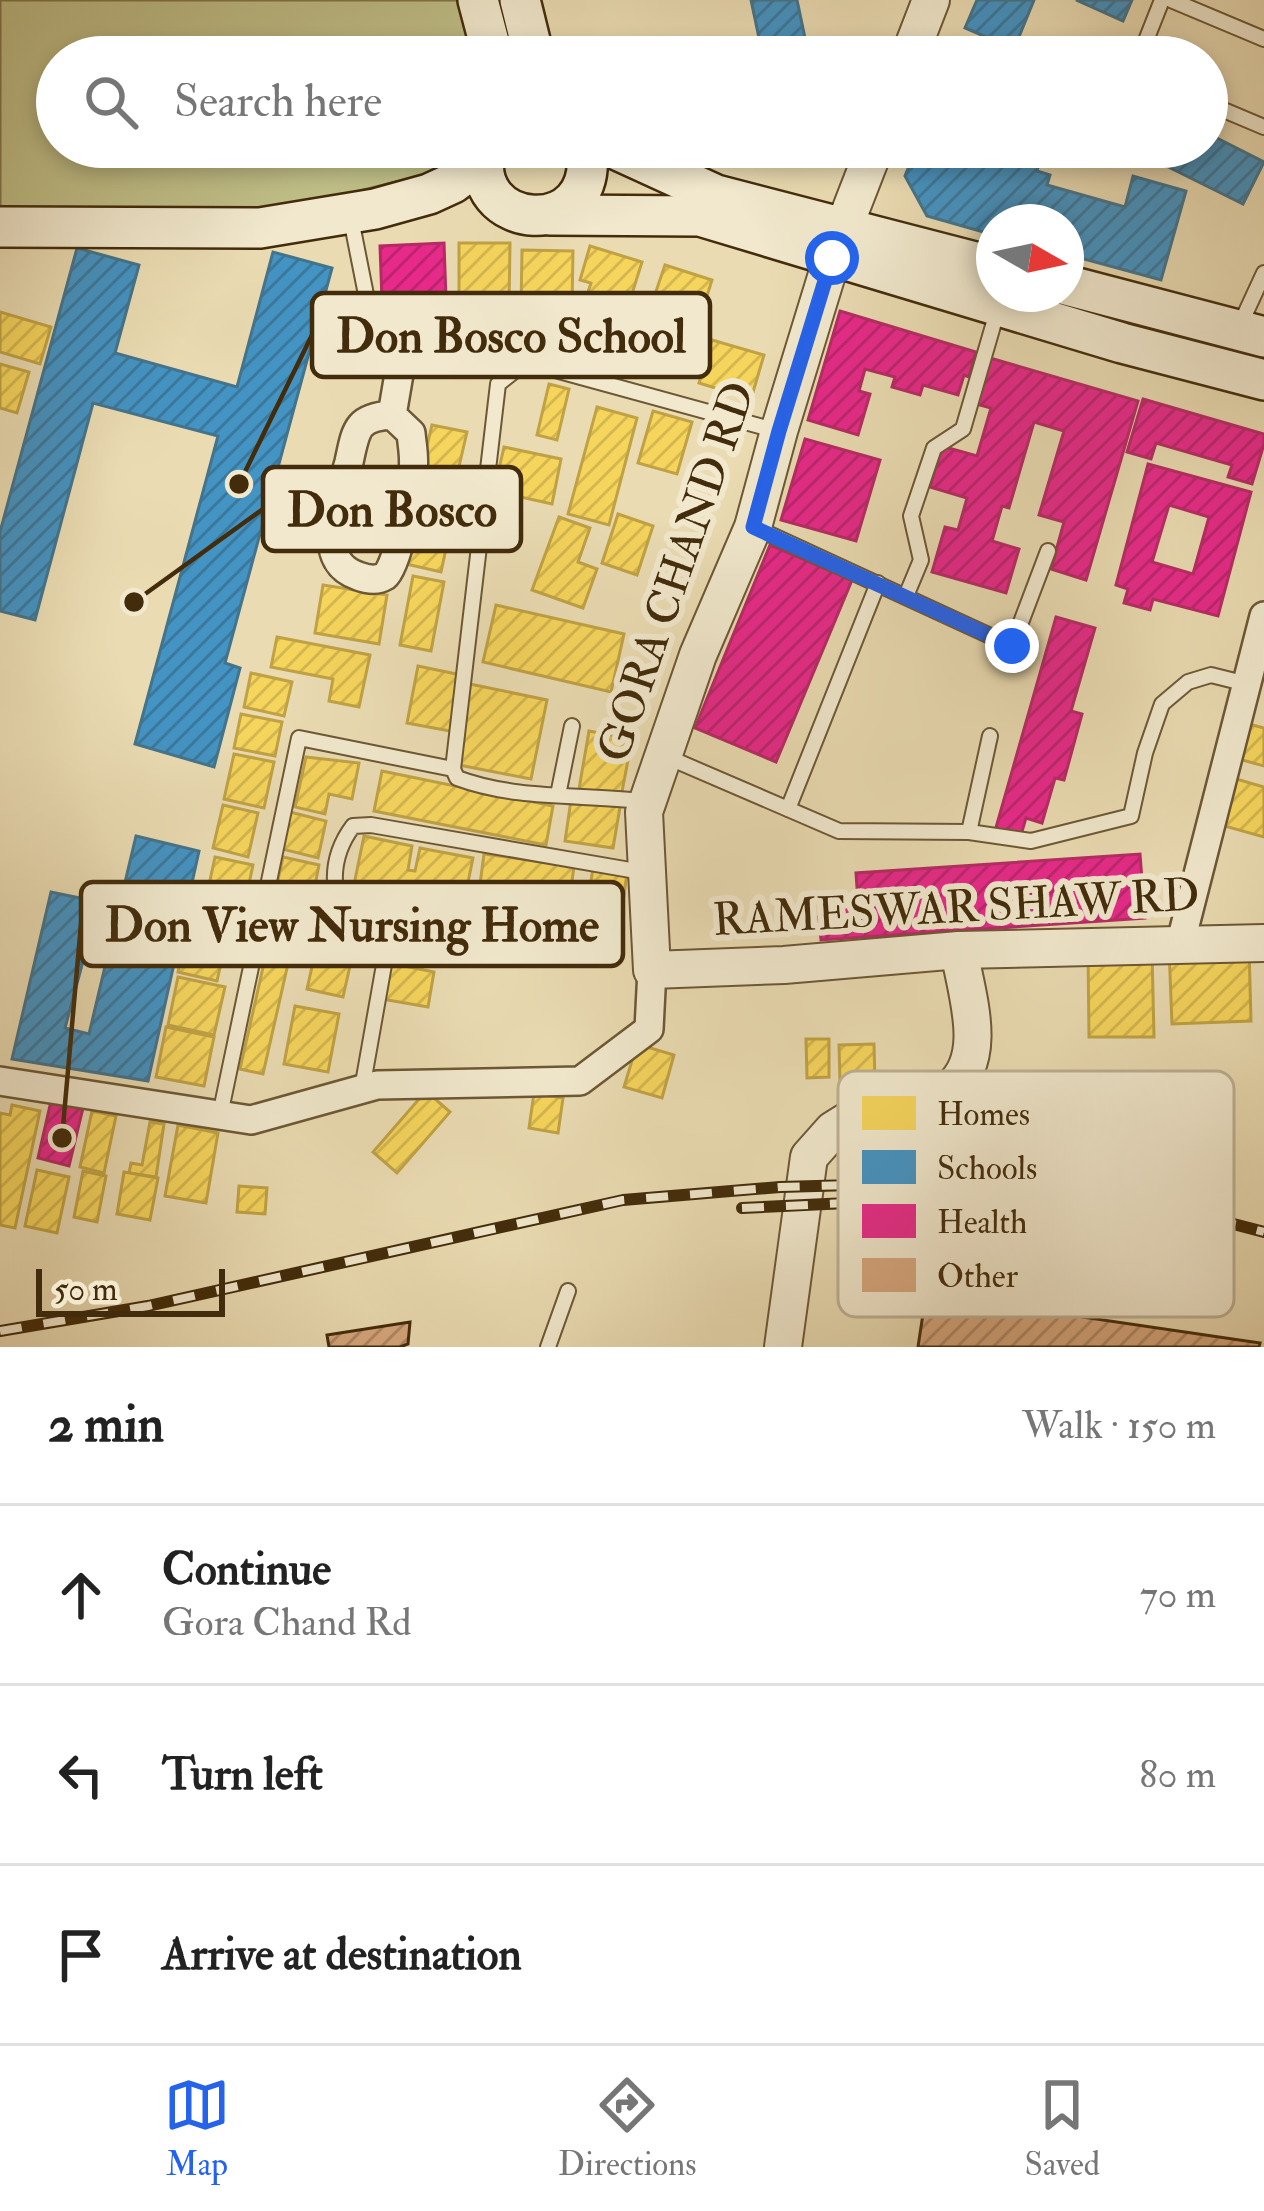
<!DOCTYPE html>
<meta charset="utf-8">
<style>
:root{--surface:#fff;--page:#f6f6f6;--text:#222;--muted:#767676;--line:#e0e0e0;--accent:#2563eb}
body{margin:0;font-family:"IM FELL Double Pica",serif;background:var(--page);color:var(--text)}
.compass{position:absolute;left:976px;top:204px;width:108px;height:108px;border-radius:50%;background:var(--surface);box-shadow:0 6px 18px #0003;rotate:99deg}
.scale{position:absolute;left:36px;bottom:30px;width:189px;box-sizing:border-box;padding-left:12px;border:6px solid #432c0b;border-top:0;font-size:33px;line-height:42px;white-space:nowrap;color:#432c0b;-webkit-text-stroke:9px #f1e8cd;paint-order:stroke}
.stop{position:absolute;width:36px;height:36px;margin:-27px;border:9px solid #2563eb;border-radius:50%;background:#fff}
.stop.end{background:#2563eb;border-color:#fff;box-shadow:0 3px 12px #0008}
.list{margin:0;padding:0;list-style:none}
h2{display:flex;justify-content:space-between;align-items:center;height:156px;margin:0;padding:0 48px;font-size:51px}
h2 small{font-size:39px;font-weight:400;color:var(--muted)}
.list li{display:grid;grid-template-columns:78px 1fr auto;gap:36px;align-items:center;box-sizing:border-box;height:180px;padding:0 48px;border-top:3px solid var(--line)}
.list b{display:block;font-size:45px;white-space:nowrap}
.list p{margin:0;font-size:39px;white-space:nowrap;color:var(--muted)}
.list em{font-size:39px;font-style:normal;color:var(--muted)}
.icon{flex:none;width:66px;height:66px;fill:none;stroke:currentColor;stroke-width:2;stroke-linecap:round;stroke-linejoin:round}
.map{position:relative;flex:none;width:1264px;height:1347px;overflow:hidden}
.search{position:absolute;background:var(--surface);box-shadow:0 6px 18px #0003;left:36px;right:36px;top:36px;height:132px;display:flex;align-items:center;gap:30px;box-sizing:border-box;padding:0 42px;border-radius:66px;color:var(--muted);font-size:45px}
.sheet{height:696px;background:var(--surface)}
nav{display:flex;justify-content:space-around;align-items:center;box-sizing:border-box;height:168px;border-top:3px solid var(--line);background:var(--surface);font-size:33px;color:var(--muted)}
nav a{display:grid;justify-items:center;gap:6px}
nav .on{color:var(--accent)}
.map>svg:first-child{display:block}
.green{fill:#bfbe87;stroke:#817549;stroke-width:3}
.homes{fill:url(#homes-hatch);stroke:#c0a244;stroke-width:3}
.schools{fill:url(#schools-hatch);stroke:#43748c;stroke-width:3}
.health{fill:url(#health-hatch);stroke:#b62a64;stroke-width:3;fill-rule:evenodd}
.building{fill:url(#building-hatch);stroke:#432c0b;stroke-width:3}
.lines{fill:none;stroke-linecap:round;stroke-linejoin:round}
.service-casing{stroke:#6d5835;stroke-width:18}
.minor-casing{stroke:#6d5835;stroke-width:32}
.tertiary-casing{stroke:#6d5835;stroke-width:40}
.secondary-casing{stroke:#432c0b;stroke-width:44}
.service{stroke:#f1e8cd;stroke-width:14}
.minor{stroke:#f1e8cd;stroke-width:27}
.tertiary{stroke:#f1e8cd;stroke-width:36}
.secondary{stroke:#f1e8cd;stroke-width:39}
.rail-casing{stroke:#432c0b;stroke-width:12}
.rail{stroke:#f1e8cd;stroke-width:8;stroke-dasharray:22;stroke-linecap:butt}
.route{stroke:#2563eb;stroke-width:15}
.labels{text-anchor:middle;dominant-baseline:central;stroke-width:12;stroke-linejoin:round;paint-order:stroke}
.street-label{font-size:45px;fill:#432c0b;stroke:#f1e8cd}
.key{fill:#f1e8cd;stroke:#bdb093;stroke-width:3}
.key-label{font-size:33px;fill:#432c0b}
.leader{fill:none;stroke:#432c0b;stroke-width:4.5}
.callout-dot{fill:#432c0b;stroke:#f1e8cd;stroke-width:4.5}
.callout{fill:#f1e8cd;stroke:#432c0b;stroke-width:4.5}
.callout-label{font-size:48px;text-anchor:middle;font-weight:bold;fill:#432c0b}
</style>
<div class="map">
<svg width="1264" height="1347" viewBox="0 0 1264 1347">
<defs>
<pattern id="homes-hatch" width="6" height="6" patternUnits="userSpaceOnUse" patternTransform="scale(3)"><rect width="6" height="6" fill="#f6d55c"/><path d="M-1 1l2-2M0 6l6-6M5 7l2-2" fill="none" stroke="#d4b74f"/></pattern>
<pattern id="schools-hatch" width="6" height="6" patternUnits="userSpaceOnUse" patternTransform="scale(3)"><rect width="6" height="6" fill="#4393c3"/><path d="M-1 1l2-2M0 6l6-6M5 7l2-2" fill="none" stroke="#3a789d"/></pattern>
<pattern id="health-hatch" width="6" height="6" patternUnits="userSpaceOnUse" patternTransform="scale(3)"><rect width="6" height="6" fill="#e7298a"/><path d="M-1 1l2-2M0 6l6-6M5 7l2-2" fill="none" stroke="#bd236f"/></pattern>
<pattern id="building-hatch" width="6" height="6" patternUnits="userSpaceOnUse" patternTransform="scale(3)"><rect width="6" height="6" fill="#d7a77d"/><path d="M-1 1l2-2M0 6l6-6M5 7l2-2" fill="none" stroke="#b08865"/></pattern>
</defs>
<rect width="100%" height="100%" fill="#eadbb2"/>
<filter id="stains"><feTurbulence type="fractalNoise" baseFrequency=".00167" numOctaves="4"/><feColorMatrix values="0 0 0 0 .2 0 0 0 0 .09 0 0 0 0 .02 0 0 0 .5 -.17"/></filter>
<radialGradient id="worn" r=".72"><stop offset=".6" stop-color="#630" stop-opacity="0"/><stop offset="1" stop-color="#630" stop-opacity=".3"/></radialGradient>
<polygon class="green" points="0,0 464,0 480,57 57,57 57,147 505,147 507,154 248,219 0,216"/>
<g class="homes">
<polygon points="459,243 510,243 509,306 459,306"/>
<polygon points="590,246 642,262 620,332 579,320 591,283 580,280"/>
<polygon points="522,250 573,251 572,308 521,307"/>
<polygon points="665,265 712,280 682,376 623,358 640,305 650,309"/>
<polygon points="0,312 51,327 40,364 0,352"/>
<polygon points="712,340 764,355 751,399 699,383"/>
<polygon points="0,364 29,372 17,413 0,408"/>
<polygon points="549,384 569,389 557,440 537,435"/>
<polygon points="597,407 637,418 609,525 568,514"/>
<polygon points="653,411 692,422 677,474 638,463"/>
<polygon points="432,425 467,432 451,501 416,492"/>
<polygon points="504,447 561,459 552,504 494,491"/>
<polygon points="415,504 454,512 441,572 402,563"/>
<polygon points="618,514 653,526 637,575 602,563"/>
<polygon points="559,517 590,528 578,562 597,569 583,608 532,590"/>
<polygon points="413,576 444,582 431,651 400,645"/>
<polygon points="323,585 387,595 379,644 315,633"/>
<polygon points="496,605 624,634 611,692 483,662"/>
<polygon points="277,637 370,655 359,707 329,701 333,679 271,667"/>
<polygon points="418,666 461,675 450,731 407,723"/>
<polygon points="251,673 292,682 284,716 244,707"/>
<polygon points="470,684 547,700 531,779 454,764"/>
<polygon points="241,714 282,722 275,756 234,748"/>
<polygon points="1245,723 1264,728 1264,766 1235,758"/>
<polygon points="589,731 632,739 621,797 579,789"/>
<polygon points="234,754 274,762 264,808 224,799"/>
<polygon points="306,757 359,763 352,799 329,794 325,814 295,807"/>
<polygon points="382,771 553,806 546,845 374,811"/>
<polygon points="1233,778 1264,787 1264,837 1221,825"/>
<polygon points="571,800 620,807 613,848 565,841"/>
<polygon points="223,805 258,813 248,857 213,848"/>
<polygon points="290,812 326,821 318,858 282,849"/>
<polygon points="364,836 412,846 408,870 415,871 420,848 473,858 460,921 351,899"/>
<polygon points="484,854 574,866 566,926 476,914"/>
<polygon points="215,857 253,865 241,921 203,913"/>
<polygon points="283,857 319,865 310,911 273,903"/>
<polygon points="593,868 627,873 619,932 584,927"/>
<polygon points="191,914 230,923 217,981 178,972"/>
<polygon points="274,919 297,924 263,1074 240,1069"/>
<polygon points="318,940 354,948 343,997 307,989"/>
<polygon points="1249,947 1251,1021 1172,1024 1169,949"/>
<polygon points="1152,952 1154,1037 1089,1037 1088,953"/>
<polygon points="389,963 434,972 428,1007 382,999"/>
<polygon points="178,977 225,987 214,1035 168,1025"/>
<polygon points="295,1006 339,1014 328,1072 284,1064"/>
<polygon points="166,1027 214,1037 204,1086 156,1077"/>
<polygon points="806,1039 829,1039 829,1077 807,1078"/>
<polygon points="637,1044 674,1055 662,1098 624,1087"/>
<polygon points="874,1044 875,1083 840,1084 839,1045"/>
<polygon points="426,1091 450,1112 397,1173 373,1152"/>
<polygon points="534,1093 563,1098 558,1133 529,1128"/>
<polygon points="12,1105 40,1111 15,1228 0,1225 0,1113 10,1115"/>
<polygon points="92,1111 116,1116 104,1173 80,1167"/>
<polygon points="150,1122 164,1124 156,1177 129,1173 131,1163 142,1165"/>
<polygon points="178,1125 218,1133 206,1203 165,1196"/>
<polygon points="37,1170 69,1177 57,1233 25,1226"/>
<polygon points="83,1171 106,1176 97,1222 74,1217"/>
<polygon points="124,1172 158,1178 150,1220 117,1214"/>
<polygon points="239,1186 267,1188 265,1214 237,1212"/>
</g>
<g class="schools">
<polygon points="751,0 797,0 809,57 763,57"/>
<polygon points="977,0 1034,0 1014,49 965,28"/>
<polygon points="1076,0 1132,0 1123,21"/>
<polygon points="1207,133 1264,162 1243,204 1128,147 1207,147"/>
<polygon points="917,147 1022,147 1042,153 1037,171 1050,175 1047,185 1125,207 1133,176 1186,191 1161,280 1066,254 1066,222 994,222 994,235 927,216 905,176"/>
<polygon points="77,248 139,265 115,353 237,387 273,252 332,268 225,663 240,668 214,767 135,744 218,436 93,403 35,620 0,611 0,532"/>
<polygon points="136,836 199,851 148,1081 12,1059 51,892 99,902 65,1028 89,1034"/>
</g>
<g class="health">
<polygon points="444,243 446,298 382,300 380,246"/>
<polygon points="840,311 976,352 969,377 964,375 958,395 923,385 920,395 892,387 895,377 865,369 859,391 870,394 858,435 808,420"/>
<polygon points="990,358 1138,401 1086,580 1051,569 1064,522 1039,515 1064,431 1034,422 1009,508 1002,506 992,541 1019,549 1006,593 932,572 945,527 958,530 967,498 930,487 942,446 977,456 991,408 976,404"/>
<polygon points="1143,399 1264,434 1264,444 1252,484 1228,477 1232,465 1156,443 1151,459 1127,452"/>
<polygon points="805,439 880,460 856,541 781,520"/>
<path d="M 1148,464 L 1251,492 L 1218,616 L 1153,599 L 1150,610 L 1124,603 L 1128,589 L 1116,585 ZM 1169,505 L 1209,517 L 1193,574 L 1152,562 Z"/>
<polygon points="770,545 852,580 776,762 695,728"/>
<polygon points="1056,617 1095,628 1071,711 1082,714 1064,780 1055,778 1042,823 1026,818 1020,838 995,831"/>
<polygon points="1140,854 1145,918 821,940 819,917 835,916 834,904 858,902 856,873"/>
<polygon points="51,1101 83,1108 69,1166 38,1158"/>
</g>
<g class="building">
<polygon points="926,1294 1260,1343 1259,1347 918,1347"/>
<polygon points="410,1322 408,1344 400,1347 329,1347 327,1335"/>
</g>
<g class="lines">
<defs>
<g id="service">
<polyline points="1171,0 1264,39"/>
<polyline points="1145,57 1145,43 1162,0"/>
<polyline points="1207,103 1264,127"/>
<polyline points="351,219 372,325 526,362 774,430"/>
<polyline points="1240,325 1264,273"/>
<polyline points="756,528 1012,646 1048,551"/>
<polyline points="906,596 921,560 911,516 934,448 963,429 997,312"/>
<polyline points="665,756 839,831 969,832 1031,841 1131,816 1145,753 1162,704 1188,682 1211,675 1247,684"/>
<polyline points="453,769 498,384 526,362"/>
<polyline points="558,795 572,726"/>
<polyline points="788,809 878,583"/>
<polyline points="969,832 990,736"/>
<path d="M 362,1089 L 393,914 L 348,901 L 336,892 C 332,867 338,846 353,826 L 371,825 L 642,872"/>
<path d="M 220,1115 L 299,738 L 453,769 L 457,778 C 516,800 580,794 642,801"/>
<polyline points="548,1347 568,1291"/>
</g>
<g id="minor">
<path d="M 392,415 C 356,417 356,430 349,462 C 340,496 311,560 358,576 C 366,579 377,581 385,576 C 398,566 412,489 413,470 C 415,458 412,445 411,433 L 392,415 L 406,333"/>
<polyline points="1180,945 1264,616"/>
<polyline points="0,1081 251,1120 377,1085 580,1081 649,1029 652,970"/>
</g>
<g id="tertiary">
<polyline points="909,57 931,0"/>
<polyline points="875,147 832,258 779,431 753,527 698,655 644,812 652,970 784,965 959,950 1264,943"/>
<path d="M 783,1347 L 809,1157 L 833,1130 L 862,1112 L 950,1089 C 990,1058 966,993 959,950"/>
</g>
<g id="secondary">
<polyline points="478,0 493,57"/>
<polyline points="520,0 534,57"/>
<path d="M 486,147 C 463,232 602,244 586,147"/>
<polyline points="611,147 716,195 994,267"/>
<polyline points="550,215 700,216 1122,343 1264,380"/>
<polyline points="0,227 260,228 375,209 429,194 453,183 469,171 483,147"/>
<polyline points="1066,285 1264,337"/>
</g>
</defs>
<use href="#service" class="service-casing"/>
<use href="#minor" class="minor-casing"/>
<use href="#tertiary" class="tertiary-casing"/>
<use href="#secondary" class="secondary-casing"/>
<use href="#service" class="service"/>
<use href="#minor" class="minor"/>
<use href="#tertiary" class="tertiary"/>
<use href="#secondary" class="secondary"/>
<defs>
<g id="rail">
<polyline points="742,1208 891,1201"/>
<polyline points="0,1331 148,1306 623,1200 780,1187 998,1181 1176,1209 1264,1232"/>
</g>
</defs>
<use href="#rail" class="rail-casing"/>
<use href="#rail" class="rail"/>
</g>
<g class="lines">
<polyline class="route" points="832,258 779,431 753,527 1012,646"/>
</g>
<g class="labels">
<g class="street-label">
<text transform="translate(677 572) rotate(-71)">GORA CHAND RD</text>
<text transform="translate(956 908) rotate(-3)">RAMESWAR SHAW RD</text>
</g>
</g>
<rect x="838" y="1071" width="396" height="246" rx="18" class="key"/>
<rect x="862" y="1096" width="54" height="34" fill="#f6d55c"/>
<rect x="862" y="1150" width="54" height="34" fill="#4393c3"/>
<rect x="862" y="1204" width="54" height="34" fill="#e7298a"/>
<rect x="862" y="1258" width="54" height="34" fill="#d7a77d"/>
<g class="key-label">
<text x="937" y="1125">Homes</text>
<text x="937" y="1179">Schools</text>
<text x="937" y="1233">Health</text>
<text x="937" y="1287">Other</text>
</g>
<path class="leader" d="M239 484L312 335M134 602L263 509M62 1138L81 924"/>
<g class="callout-dot">
<circle cx="239" cy="484" r="12"/>
<circle cx="134" cy="602" r="12"/>
<circle cx="62" cy="1138" r="12"/>
</g>
<g class="callout">
<rect x="312" y="293" width="398" height="84" rx="12"/>
<rect x="263" y="467" width="258" height="84" rx="12"/>
<rect x="81" y="882" width="542" height="84" rx="12"/>
</g>
<g class="callout-label">
<text x="511" y="352">Don Bosco School</text>
<text x="392" y="526">Don Bosco</text>
<text x="352" y="941">Don View Nursing Home</text>
</g>
<rect width="100%" height="100%" filter="url(#stains)"/>
<rect width="100%" height="100%" fill="url(#worn)"/>
</svg>
<svg class="compass" viewBox="-18 -18 36 36"><path d="M0-13l5 13h-10z" fill="#e53935"/><path d="M0 13l5-13h-10z" fill="#767676"/></svg>
<div class="scale">50 m</div>
<div class="stop" style="left:832px;top:258px"></div>
<div class="stop end" style="left:1012px;top:646px"></div>
<div class="search"><svg class="icon" aria-label="search" viewBox="0 0 24 24"><circle cx="10" cy="10" r="6"/><path d="M15 15l6 6"/></svg>Search here</div>
</div>
<section class="sheet">
<h2>2 min<small>Walk · 150 m</small></h2>
<ul class="list">
<li><svg class="icon" aria-label="ahead" viewBox="0 0 24 24"><path d="M12 20V5M6 11l6-6 6 6"/></svg><div><b>Continue</b><p>Gora Chand Rd</p></div><em>70 m</em></li>
<li><svg class="icon" aria-label="left" viewBox="0 0 24 24"><path d="M17 20v-9H6M10 6l-5 5 5 5"/></svg><div><b>Turn left</b></div><em>80 m</em></li>
<li><svg class="icon" aria-label="arrive" viewBox="0 0 24 24"><path d="M6 21V4h12l-3 4 3 4H6"/></svg><div><b>Arrive at destination</b></div></li>
</ul>
</section>
<nav>
<a class="on"><svg class="icon" aria-label="map" viewBox="0 0 24 24"><path d="M3 6l6-2 6 2 6-2v14l-6 2-6-2-6 2zM9 4v14M15 6v14"/></svg>Map</a>
<a><svg class="icon" aria-label="directions" viewBox="0 0 24 24"><path d="M12 3l9 9-9 9-9-9zM9 14v-3h6M13 9l2 2-2 2"/></svg>Directions</a>
<a><svg class="icon" aria-label="saved" viewBox="0 0 24 24"><path d="M7 4h10v16l-5-4-5 4z"/></svg>Saved</a>
</nav>
